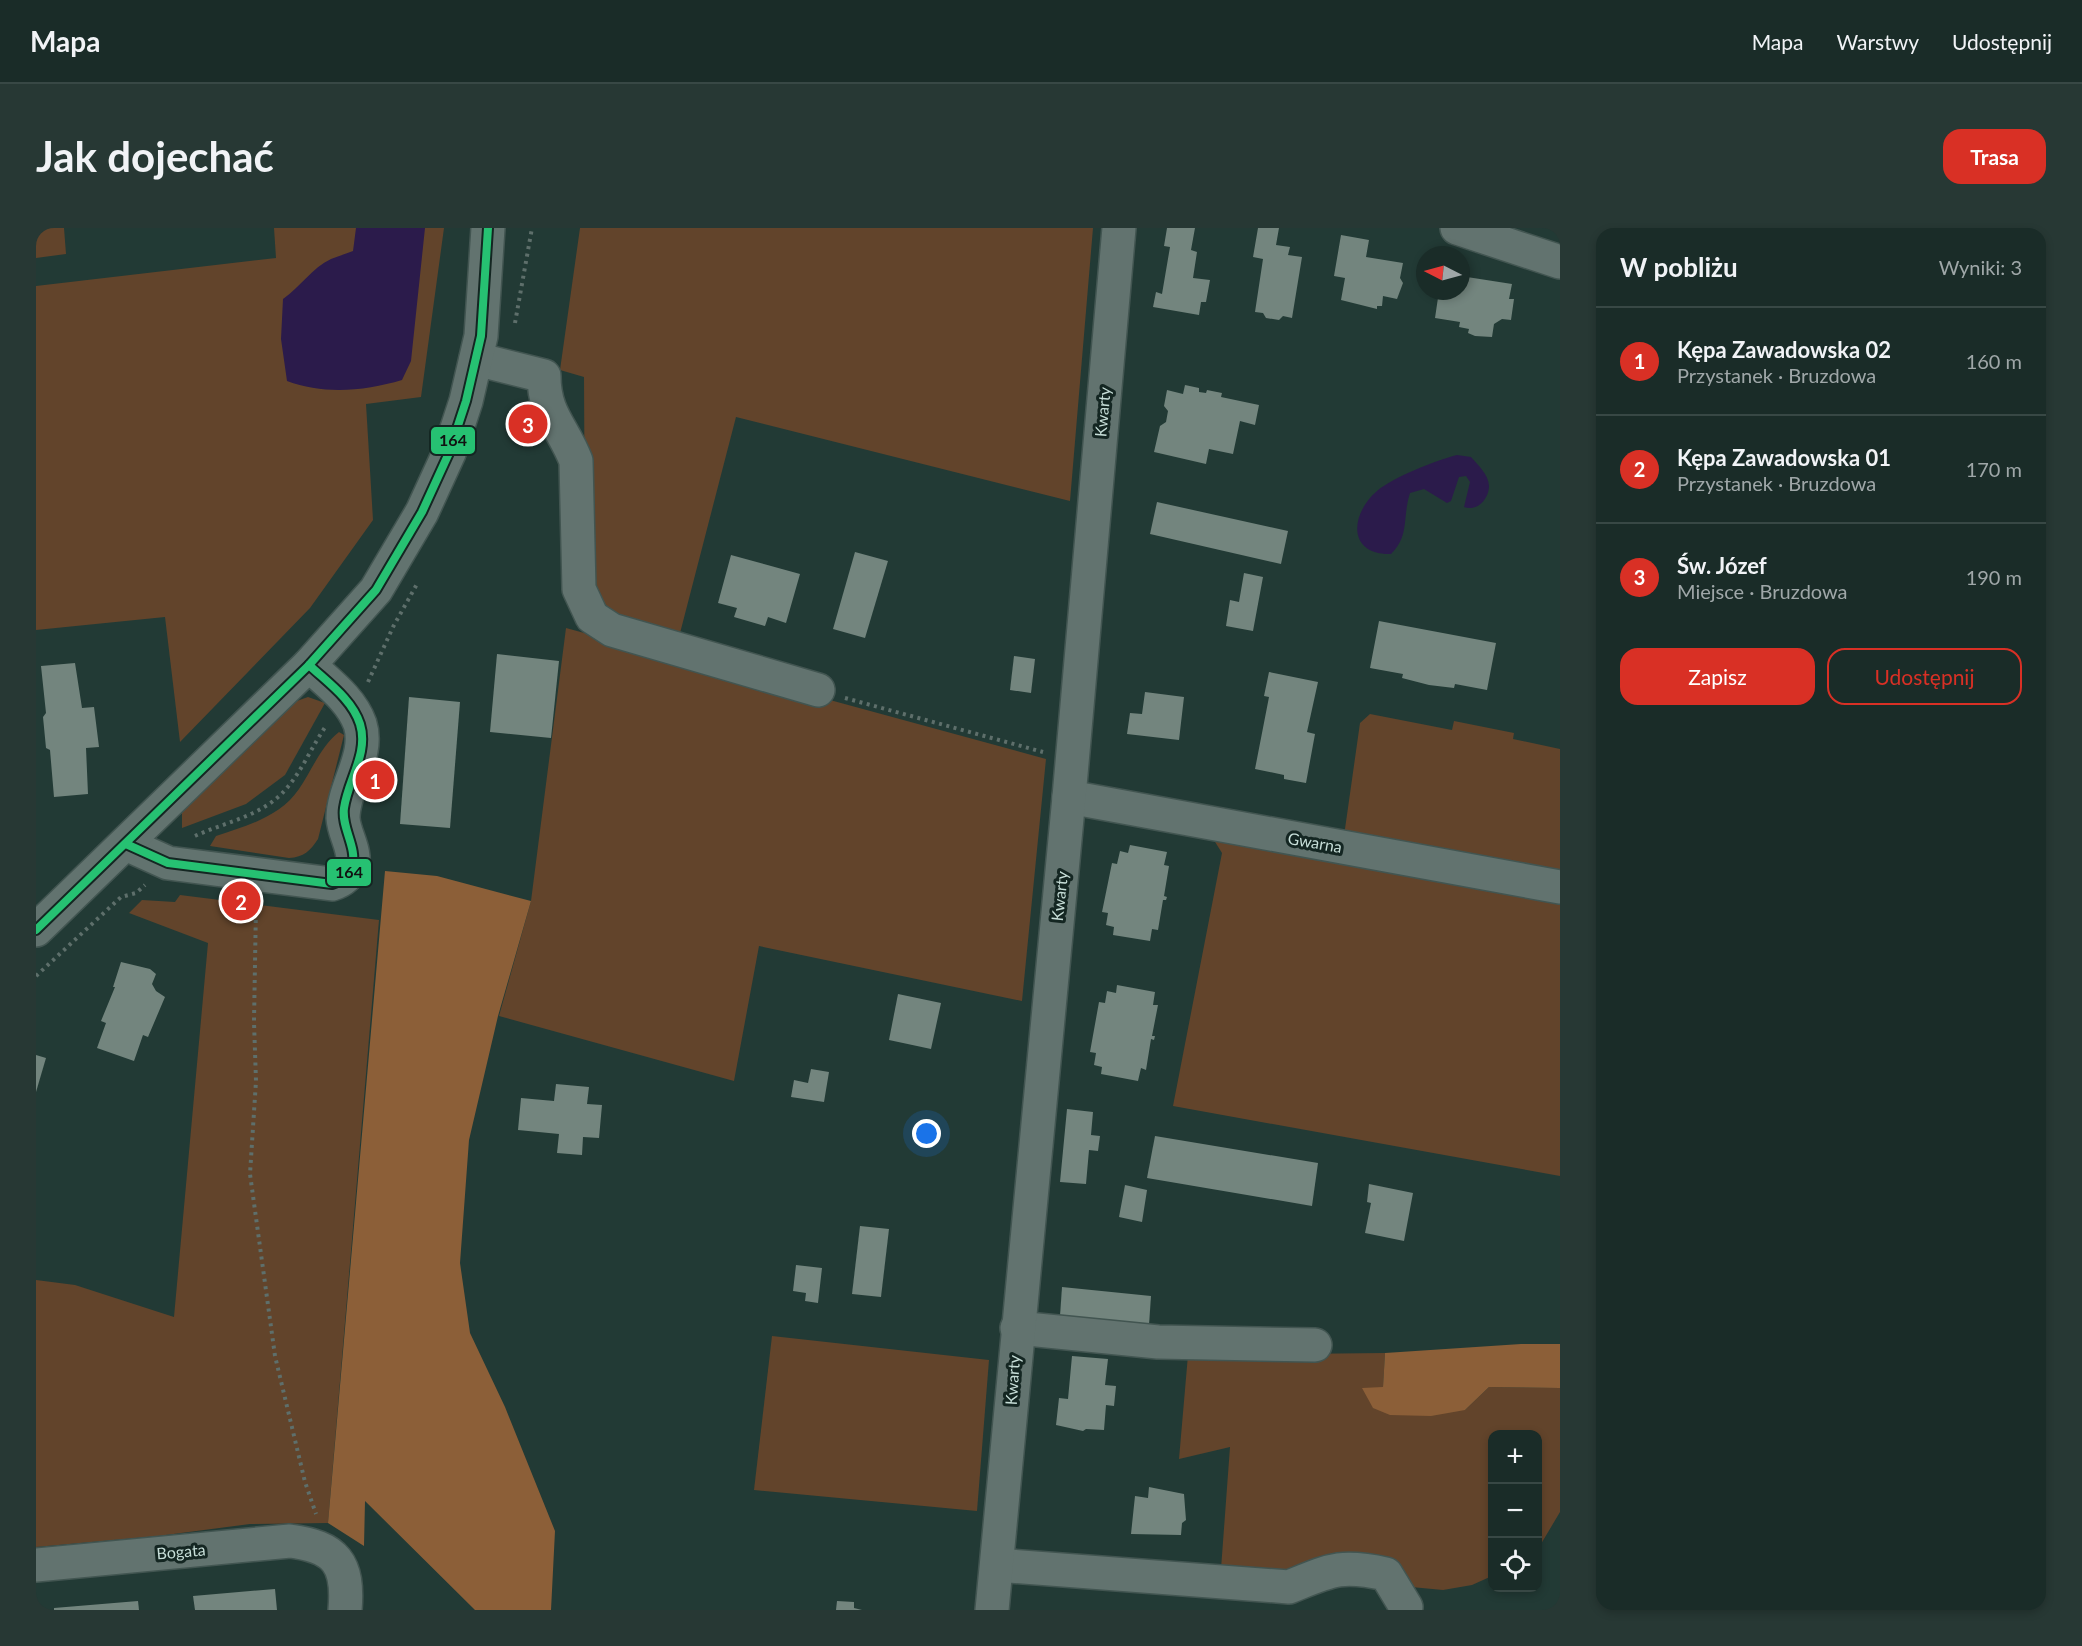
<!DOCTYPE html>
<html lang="pl">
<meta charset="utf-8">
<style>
:root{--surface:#1a2c28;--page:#273834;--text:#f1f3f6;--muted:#9fa7a8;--line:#384845;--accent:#d93025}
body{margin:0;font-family:Lato,sans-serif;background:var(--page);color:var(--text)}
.controls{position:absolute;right:18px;bottom:18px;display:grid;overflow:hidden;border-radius:12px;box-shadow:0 3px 9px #0003}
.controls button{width:54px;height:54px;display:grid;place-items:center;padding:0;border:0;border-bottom:2px solid var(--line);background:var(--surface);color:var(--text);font:30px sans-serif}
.compass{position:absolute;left:1380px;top:18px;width:54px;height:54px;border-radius:50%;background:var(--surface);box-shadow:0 3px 9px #0003;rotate:276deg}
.you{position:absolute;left:891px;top:906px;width:21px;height:21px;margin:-15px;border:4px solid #fff;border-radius:50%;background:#1a73e8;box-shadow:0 0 0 9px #1a73e833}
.badge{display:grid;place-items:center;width:39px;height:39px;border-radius:50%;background:var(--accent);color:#fff;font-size:20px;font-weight:700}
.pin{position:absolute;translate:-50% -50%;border:3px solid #fff;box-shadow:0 2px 6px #0006}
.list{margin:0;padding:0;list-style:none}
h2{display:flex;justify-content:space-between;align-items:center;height:78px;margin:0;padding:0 24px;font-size:26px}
h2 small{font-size:20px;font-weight:400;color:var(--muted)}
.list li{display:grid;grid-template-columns:39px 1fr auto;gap:18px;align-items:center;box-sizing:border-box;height:108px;padding:0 24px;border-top:2px solid var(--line)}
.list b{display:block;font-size:22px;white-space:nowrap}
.list p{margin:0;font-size:20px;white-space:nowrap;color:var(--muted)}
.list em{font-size:20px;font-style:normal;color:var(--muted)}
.actions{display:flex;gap:12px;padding:18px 24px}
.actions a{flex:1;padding:14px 0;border:2px solid var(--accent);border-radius:18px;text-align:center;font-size:21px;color:var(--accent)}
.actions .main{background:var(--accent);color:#fff}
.icon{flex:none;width:33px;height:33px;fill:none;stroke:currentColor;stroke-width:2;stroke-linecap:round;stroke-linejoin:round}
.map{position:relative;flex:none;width:1524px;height:1382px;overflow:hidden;border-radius:18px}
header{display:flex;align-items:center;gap:36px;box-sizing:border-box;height:84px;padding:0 30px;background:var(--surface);border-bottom:2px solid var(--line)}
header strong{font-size:28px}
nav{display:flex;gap:33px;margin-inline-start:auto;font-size:21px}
.intro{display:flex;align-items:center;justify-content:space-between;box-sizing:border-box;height:144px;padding:0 36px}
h1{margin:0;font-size:42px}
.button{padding:15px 27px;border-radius:18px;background:var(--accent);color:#fff;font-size:21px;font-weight:700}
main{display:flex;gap:36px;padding:0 36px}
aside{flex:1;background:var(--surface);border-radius:18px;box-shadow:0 3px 9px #0003}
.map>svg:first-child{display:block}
.green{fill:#62442b}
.forest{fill:#8c5f38}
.water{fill:#2b1b4b}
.building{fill:#73857e}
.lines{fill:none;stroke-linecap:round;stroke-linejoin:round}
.minor-casing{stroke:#425551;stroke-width:36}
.path{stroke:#5e6f6b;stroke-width:4;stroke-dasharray:3 4.5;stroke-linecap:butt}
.minor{stroke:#62736f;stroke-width:33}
.bus-1-casing{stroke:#142622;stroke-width:12}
.bus-1{stroke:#26c172;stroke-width:8}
.labels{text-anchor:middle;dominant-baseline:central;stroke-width:6;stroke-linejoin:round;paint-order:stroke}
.street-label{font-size:16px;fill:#c7ded8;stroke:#142622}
.line-badge{stroke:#142622;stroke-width:2}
.pale-badge-label{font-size:16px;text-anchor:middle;font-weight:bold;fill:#111}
</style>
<header>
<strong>Mapa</strong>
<nav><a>Mapa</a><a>Warstwy</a><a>Udostępnij</a></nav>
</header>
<div class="intro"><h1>Jak dojechać</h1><a class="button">Trasa</a></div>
<main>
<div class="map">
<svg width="1524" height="1382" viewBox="0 0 1524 1382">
<rect width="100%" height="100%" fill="#223a35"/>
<g class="green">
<polygon points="0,0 28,0 30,26 0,30"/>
<polygon points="238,0 408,0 385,169 330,176 337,292 274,380 144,514 129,389 0,402 0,58 240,30"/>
<polygon points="544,0 1057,0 1034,273 700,189 643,409 583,391 558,369 549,342 548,149 524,142"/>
<polygon points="530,400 1010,531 986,773 723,718 698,853 463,788 495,673"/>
<polygon points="272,469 289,475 249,547 210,576 146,600 146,585 151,575 258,474"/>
<polygon points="1334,486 1416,502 1418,493 1478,505 1477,511 1524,521 1524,650 1308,608 1324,495"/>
<path d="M 303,504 L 308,507 L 282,611 C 274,623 268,629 253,630 L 174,618 L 180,608 C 210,598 244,589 263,561 C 276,542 285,518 303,504 Z"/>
<polygon points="1176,609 1524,673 1524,948 1137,878 1186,625"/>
<polygon points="144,667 343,692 292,1295 214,1296 122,1308 0,1319 0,1052 39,1057 138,1089 172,715 93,685 106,672 139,674"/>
<polygon points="736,1108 953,1132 941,1283 718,1262"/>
<polygon points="1349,1125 1347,1160 1327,1160 1429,1182 1453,1159 1524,1160 1524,1284 1502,1321 1502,1206 1456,1206 1456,1348 1436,1357 1407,1362 1185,1341 1194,1219 1143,1231 1152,1127"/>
</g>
<g class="forest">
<polygon points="349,643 401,648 495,673 462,788 433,912 424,1035 434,1105 469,1179 519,1303 515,1382 439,1382 329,1273 328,1318 292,1295"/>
<polygon points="1485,1116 1524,1116 1524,1160 1453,1159 1429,1182 1395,1188 1354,1187 1337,1180 1326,1160 1347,1159 1349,1125"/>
</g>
<g class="water">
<path d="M 320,0 L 389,0 L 375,133 L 366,152 C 329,163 288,167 251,153 L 245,111 L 247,71 C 264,59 276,40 295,31 C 302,28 310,26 317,23 Z"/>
<path d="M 1421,227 L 1435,229 C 1441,236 1453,247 1453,258 C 1453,271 1441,284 1428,279 L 1434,254 L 1430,248 L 1423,249 L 1415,273 L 1411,275 L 1388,261 L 1374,265 C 1366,290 1374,307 1355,326 C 1311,327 1314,286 1341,263 C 1357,249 1401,232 1421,227 Z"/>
</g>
<g class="building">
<polygon points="1131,0 1159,0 1155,22 1161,24 1157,50 1174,52 1170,74 1165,74 1163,87 1117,79 1120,64 1126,66 1134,19 1128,18"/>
<polygon points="1222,0 1243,0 1240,17 1254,19 1252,27 1266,29 1256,90 1247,88 1243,92 1230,90 1227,85 1219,84 1227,31 1217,29"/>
<polygon points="1305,7 1333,12 1330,29 1367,35 1364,50 1367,55 1361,71 1347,68 1346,78 1341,78 1341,81 1305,72 1309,50 1298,48"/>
<polygon points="1431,49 1476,56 1473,71 1478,71 1475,92 1466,91 1458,96 1456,109 1439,108 1432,105 1433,101 1423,99 1424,94 1399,90 1403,63 1425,63 1425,52 1430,53"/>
<polygon points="1149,157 1163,160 1163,164 1170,165 1171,162 1186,165 1185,169 1223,177 1219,197 1204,193 1197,226 1173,221 1170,236 1118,224 1124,198 1130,194 1132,183 1128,178 1131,162 1147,166"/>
<polygon points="1121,274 1252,303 1245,336 1114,306"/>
<polygon points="819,324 852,333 829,410 797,401"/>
<polygon points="695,327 764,346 750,395 732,389 729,398 698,389 701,380 682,375"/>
<polygon points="1208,345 1227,349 1217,403 1190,398 1194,372 1203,374"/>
<polygon points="1343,393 1460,415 1451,462 1419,456 1418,460 1393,457 1366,450 1367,446 1334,440"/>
<polygon points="461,426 523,433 515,510 454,504"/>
<polygon points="978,428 999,431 995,465 974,462"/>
<polygon points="39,435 46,480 58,479 63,519 50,520 52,566 18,569 14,522 10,520 7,489 10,485 5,438"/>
<polygon points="1233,444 1282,454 1271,504 1279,506 1270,555 1248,551 1248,547 1219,541 1233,469 1228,468"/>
<polygon points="1109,464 1148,469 1143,512 1091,506 1094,485 1106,486"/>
<polygon points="373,469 424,474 414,600 364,596"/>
<polygon points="1094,617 1131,624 1128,637 1133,638 1128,668 1131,669 1130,672 1127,672 1122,702 1116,701 1114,713 1077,707 1078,699 1070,697 1072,685 1066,684 1076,635 1081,636 1084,623 1092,625"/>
<polygon points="85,734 114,741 120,746 116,756 120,763 129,769 112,809 107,807 98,833 61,820 70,795 65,793 79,759 77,759"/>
<polygon points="1081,757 1119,764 1117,777 1122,777 1116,808 1119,808 1118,812 1115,811 1110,842 1105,840 1102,853 1065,846 1066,839 1058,837 1060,825 1054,824 1063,774 1069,775 1071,763 1080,765"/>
<polygon points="862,766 905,775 895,821 853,812"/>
<polygon points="0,827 10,830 0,864"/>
<polygon points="775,841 793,844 788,874 755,869 758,852 772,855"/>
<polygon points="520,856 553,859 551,876 566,877 563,910 547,909 546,927 521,925 523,906 482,902 485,870 518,873"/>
<polygon points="1031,881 1057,884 1055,907 1064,908 1062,923 1053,922 1050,956 1024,954"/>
<polygon points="1119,908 1282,935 1276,978 1111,950"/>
<polygon points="1333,956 1377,965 1368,1013 1329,1005 1335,975 1331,974"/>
<polygon points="1089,957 1111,962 1106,994 1083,989"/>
<polygon points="824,998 853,1001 845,1069 816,1066"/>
<polygon points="760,1037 786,1040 782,1075 769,1073 770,1065 757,1063"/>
<polygon points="1026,1059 1115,1068 1113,1097 1024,1088"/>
<polygon points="1036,1128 1072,1131 1069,1157 1080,1158 1078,1178 1070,1177 1068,1202 1050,1201 1047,1203 1020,1197 1023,1170 1032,1171"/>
<polygon points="1113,1259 1148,1266 1150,1292 1146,1295 1145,1307 1095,1306 1099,1268 1112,1270"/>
<polygon points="239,1361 241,1382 159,1382 157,1368"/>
<polygon points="102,1373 103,1382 18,1382 18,1380"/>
<polygon points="801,1373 818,1374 818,1380 826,1382 800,1382"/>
</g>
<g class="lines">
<defs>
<g id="minor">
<polyline points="1421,0 1524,34"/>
<path d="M 440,131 L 508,148 C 508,187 527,199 540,233 L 543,361 L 556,389 L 576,402 L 782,462"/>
<polyline points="1033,569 1524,659"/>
<path d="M 90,616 L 132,635 L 296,656 C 305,653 312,649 316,639 C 321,623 308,607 307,590 C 307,559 334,527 324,496 C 315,471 292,455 273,437"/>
<polyline points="0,702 273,437 340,362 386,284 413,225 430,173 445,108 452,0"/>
<polyline points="981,1100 1122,1114 1279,1117"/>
<path d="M 0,1337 L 254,1313 C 300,1319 313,1335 309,1382"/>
<path d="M 961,1337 L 1253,1359 C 1295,1342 1304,1336 1350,1346 L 1370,1379"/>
<polyline points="956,1382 1033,569 1083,0"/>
</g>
</defs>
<use href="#minor" class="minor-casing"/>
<g class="path">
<polyline points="479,95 496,0"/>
<polyline points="332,454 357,399 381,356"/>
<polyline points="809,470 1007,524"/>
<path d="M 159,608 C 189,594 227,588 250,561 C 266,543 276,518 290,498"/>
<polyline points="220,677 218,794 220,853 214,946 239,1128 269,1254 280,1286"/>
<polyline points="0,748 85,669 100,665 109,657"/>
</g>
<use href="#minor" class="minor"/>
<defs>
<g id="bus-1">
<path d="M 90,616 L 132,635 L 296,656 C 305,653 313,648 316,639 C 322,620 305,600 308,580 C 312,552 333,525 324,496 C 316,471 291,454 273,437"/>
<polyline points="0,702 273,437 340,362 386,284 413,225 430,173 445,108 452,0"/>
</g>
</defs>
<use href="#bus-1" class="bus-1-casing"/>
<use href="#bus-1" class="bus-1"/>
</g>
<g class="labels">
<g class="street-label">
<text transform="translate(1066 184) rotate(-85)">Kwarty</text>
<text transform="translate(1279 614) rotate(10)">Gwarna</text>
<text transform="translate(1023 668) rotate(-84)">Kwarty</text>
<text transform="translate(976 1152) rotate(-86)">Kwarty</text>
<text transform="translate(145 1323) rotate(-5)">Bogata</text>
</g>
</g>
<g class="line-badge">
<rect x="394" y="198" width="46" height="29" rx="6" fill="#26c172"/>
<rect x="290" y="630" width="46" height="29" rx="6" fill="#26c172"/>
</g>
<g class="pale-badge-label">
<text x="417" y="218">164</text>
<text x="313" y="650">164</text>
</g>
</svg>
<div class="controls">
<button>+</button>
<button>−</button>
<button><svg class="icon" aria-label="locate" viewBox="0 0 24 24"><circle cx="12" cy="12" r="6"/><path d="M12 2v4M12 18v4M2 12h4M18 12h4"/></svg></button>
</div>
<svg class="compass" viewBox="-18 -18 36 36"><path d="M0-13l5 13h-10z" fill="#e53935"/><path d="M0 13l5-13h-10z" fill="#9fa7a8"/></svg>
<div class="you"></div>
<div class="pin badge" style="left:339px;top:552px">1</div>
<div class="pin badge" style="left:205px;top:673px">2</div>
<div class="pin badge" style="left:492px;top:196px">3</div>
</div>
<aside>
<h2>W pobliżu<small>Wyniki: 3</small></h2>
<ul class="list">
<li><span class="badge">1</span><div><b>Kępa Zawadowska 02</b><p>Przystanek · Bruzdowa</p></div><em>160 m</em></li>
<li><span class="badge">2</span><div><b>Kępa Zawadowska 01</b><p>Przystanek · Bruzdowa</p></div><em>170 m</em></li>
<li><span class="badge">3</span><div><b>Św. Józef</b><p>Miejsce · Bruzdowa</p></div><em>190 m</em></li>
</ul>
<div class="actions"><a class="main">Zapisz</a><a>Udostępnij</a></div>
</aside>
</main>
